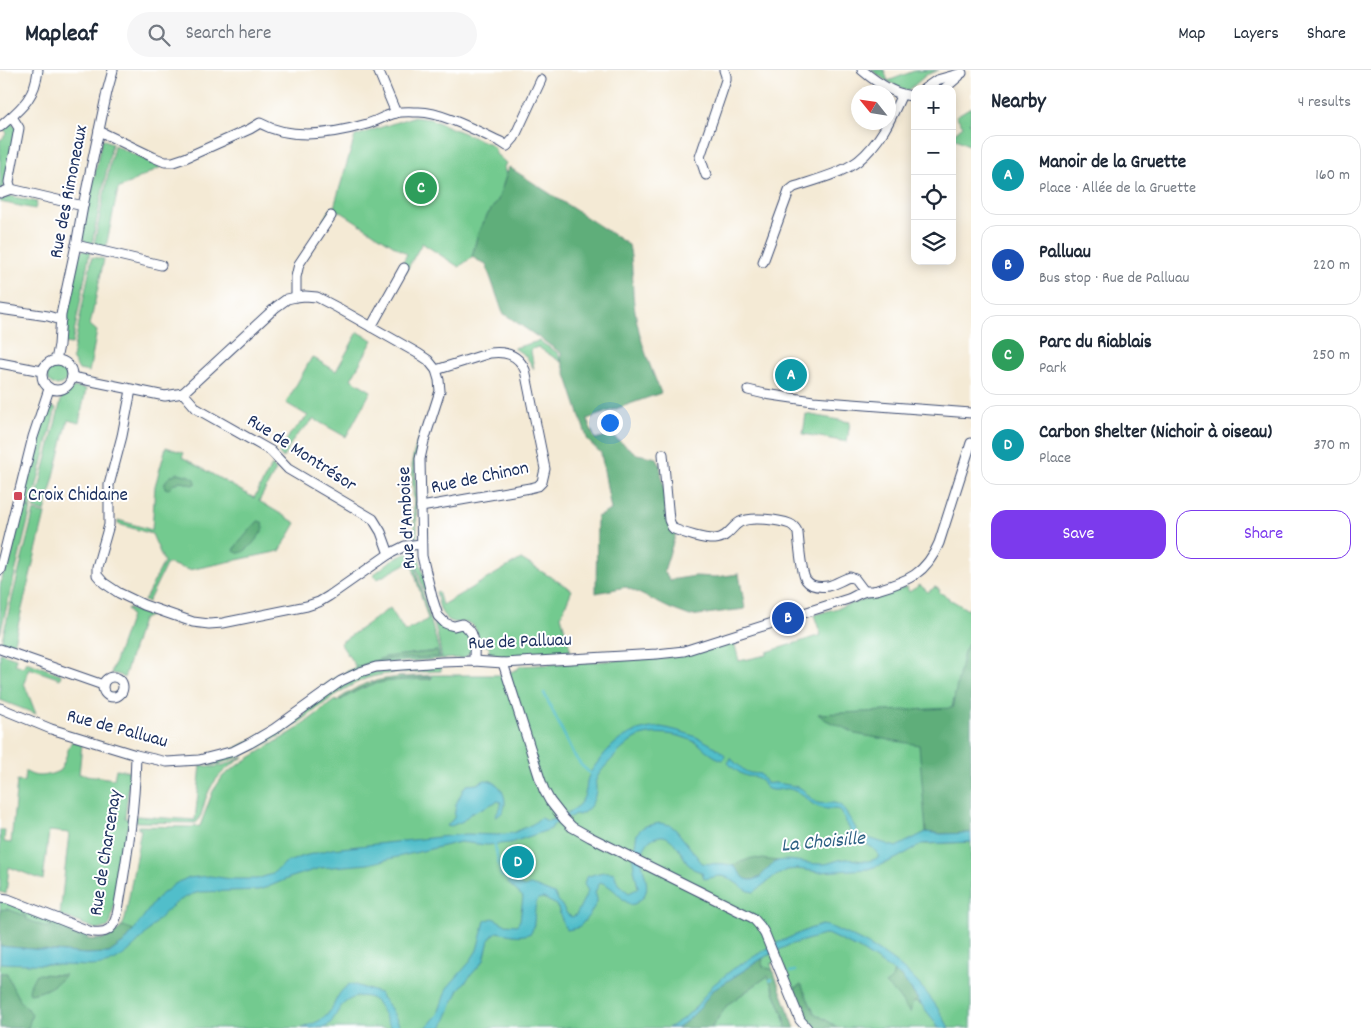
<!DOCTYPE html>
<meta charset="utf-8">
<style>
:root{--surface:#fff;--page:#f6f6f7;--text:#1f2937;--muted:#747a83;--line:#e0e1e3;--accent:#7c3aed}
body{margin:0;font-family:Dekko,sans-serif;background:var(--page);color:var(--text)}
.controls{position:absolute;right:15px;top:15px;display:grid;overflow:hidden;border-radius:10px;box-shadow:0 2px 12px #0003}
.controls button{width:45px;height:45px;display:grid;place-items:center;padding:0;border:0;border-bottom:1px solid var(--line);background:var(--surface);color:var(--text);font:25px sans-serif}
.compass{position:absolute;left:851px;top:15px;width:45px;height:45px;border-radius:50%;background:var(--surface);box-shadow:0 2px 12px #0003;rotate:300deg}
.you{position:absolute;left:609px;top:352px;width:18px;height:18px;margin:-12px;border:4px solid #fff;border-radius:50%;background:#1a73e8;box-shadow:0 0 0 8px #1a73e833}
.badge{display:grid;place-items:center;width:32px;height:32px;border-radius:50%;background:var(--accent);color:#fff;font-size:16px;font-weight:700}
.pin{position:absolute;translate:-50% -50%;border:2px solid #fff;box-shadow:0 1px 5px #0006}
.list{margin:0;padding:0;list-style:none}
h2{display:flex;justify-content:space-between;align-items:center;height:65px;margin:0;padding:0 20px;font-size:21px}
h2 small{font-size:16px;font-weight:400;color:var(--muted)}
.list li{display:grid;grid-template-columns:32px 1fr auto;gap:15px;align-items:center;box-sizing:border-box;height:80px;margin:0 10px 10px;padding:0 10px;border:1px solid var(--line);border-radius:15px}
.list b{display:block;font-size:19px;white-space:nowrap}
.list p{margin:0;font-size:16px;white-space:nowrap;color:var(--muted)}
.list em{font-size:16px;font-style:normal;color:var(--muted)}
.actions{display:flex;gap:10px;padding:15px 20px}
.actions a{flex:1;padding:11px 0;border:1px solid var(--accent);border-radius:15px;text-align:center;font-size:18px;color:var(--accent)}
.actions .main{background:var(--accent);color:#fff}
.icon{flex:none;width:28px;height:28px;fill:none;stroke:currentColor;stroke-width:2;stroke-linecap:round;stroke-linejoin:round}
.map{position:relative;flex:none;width:971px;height:958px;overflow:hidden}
header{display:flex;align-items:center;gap:30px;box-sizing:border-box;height:70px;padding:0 25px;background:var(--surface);border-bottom:1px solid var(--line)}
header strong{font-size:24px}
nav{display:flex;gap:28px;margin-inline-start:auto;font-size:18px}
.search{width:350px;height:45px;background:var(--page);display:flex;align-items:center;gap:12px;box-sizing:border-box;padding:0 18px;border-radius:28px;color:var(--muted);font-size:19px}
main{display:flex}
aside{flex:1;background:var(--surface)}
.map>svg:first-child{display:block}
.green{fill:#73ca8f;stroke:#477c76;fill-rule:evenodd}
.forest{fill:#5eae7a;stroke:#3c6e6c}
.water{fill:#51beca;stroke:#367694}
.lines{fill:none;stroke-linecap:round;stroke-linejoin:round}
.stream{stroke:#51beca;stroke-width:2.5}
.minor-casing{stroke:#3c4b70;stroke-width:11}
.minor{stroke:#fff;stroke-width:9}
.poi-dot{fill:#d1495b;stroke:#fff;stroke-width:2}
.labels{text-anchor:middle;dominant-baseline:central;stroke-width:4;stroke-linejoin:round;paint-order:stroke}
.street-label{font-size:19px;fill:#1b2f5e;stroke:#fff}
.poi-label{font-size:19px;fill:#1b2f5e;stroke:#fff;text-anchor:start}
.water-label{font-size:20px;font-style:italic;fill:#2e6184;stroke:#fff}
</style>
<header>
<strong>Mapleaf</strong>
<div class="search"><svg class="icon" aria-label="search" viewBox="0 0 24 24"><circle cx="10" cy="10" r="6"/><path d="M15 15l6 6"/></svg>Search here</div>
<nav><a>Map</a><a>Layers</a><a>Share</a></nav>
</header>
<main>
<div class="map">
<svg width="971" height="958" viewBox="0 0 971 958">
<rect width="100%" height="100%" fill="#fff"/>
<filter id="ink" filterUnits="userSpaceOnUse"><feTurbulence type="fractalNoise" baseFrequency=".02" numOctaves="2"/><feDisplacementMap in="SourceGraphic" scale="10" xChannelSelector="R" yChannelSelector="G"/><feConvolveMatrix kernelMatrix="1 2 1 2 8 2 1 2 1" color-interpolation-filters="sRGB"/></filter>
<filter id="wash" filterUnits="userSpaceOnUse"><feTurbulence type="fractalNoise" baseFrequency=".0096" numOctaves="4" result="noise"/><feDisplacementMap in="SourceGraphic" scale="20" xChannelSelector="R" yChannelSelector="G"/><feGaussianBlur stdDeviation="1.12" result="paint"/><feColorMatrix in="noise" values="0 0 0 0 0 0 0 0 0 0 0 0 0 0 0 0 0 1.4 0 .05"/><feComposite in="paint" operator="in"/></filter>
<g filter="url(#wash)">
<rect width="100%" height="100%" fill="#f4ead5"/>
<g class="green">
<polygon points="871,0 884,0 888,11 914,1 939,0 926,5 909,20 906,20 888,12"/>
<polygon points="971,37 971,50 969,53 971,55 971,71 968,75 952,67 952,65 963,56 956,46"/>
<polygon points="412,47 430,49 490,74 495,79 496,84 506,93 504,97 506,106 498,130 488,144 478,163 472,187 459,197 422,173 405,203 399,199 407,184 338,140 329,154 323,150 332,137 334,137 355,66"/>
<polygon points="12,52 17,59 5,113 3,117 0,120 0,69 1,70 7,63 3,59"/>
<polygon points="102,69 112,73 92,174 85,172 82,166"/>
<polygon points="114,75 161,97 118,119 106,177 94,175"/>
<polygon points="10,126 37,132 35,139 0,132 0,130"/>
<polygon points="83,180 90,181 72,274 63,273 66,248 78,185"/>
<polygon points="92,187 104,189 90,255 97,261 89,302 79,300 72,288"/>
<polygon points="358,262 373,270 351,309 371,321 346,367 314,349 294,368 283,388 279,383 290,364 308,346 286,333 312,287 336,301"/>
<polygon points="539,271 558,283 561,292 538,277 532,279 531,281 534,299 526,286 514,278"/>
<circle cx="57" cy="305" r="10"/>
<polygon points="74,317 86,319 79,353 68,350 45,442 34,439 62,326 69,322"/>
<polygon points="49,336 56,338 31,438 22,436 26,421 24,420 37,368"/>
<polygon points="806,344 850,352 847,372 803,364"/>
<polygon points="420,364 422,365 417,378 415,392 417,464 417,468 415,470 412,392 414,382"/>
<polygon points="166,377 184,383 182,387 254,428 272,395 276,400 259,431 296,453 280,481 189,500 167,493 148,532 144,531 164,492 152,464 118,454 118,450 152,460 155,416"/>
<polygon points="21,437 31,439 0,564 0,517 18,443 20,443"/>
<polygon points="34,441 45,444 13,576 1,573"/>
<path d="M 405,484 L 414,484 L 417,505 L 436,569 L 441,589 L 378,594 L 294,640 L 334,608 L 356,597 L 340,573 L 390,538 L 405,562 L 428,549 L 411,491 L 378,509 L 373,505 L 392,490 ZM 437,581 L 439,587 L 384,590 L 369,593 L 386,587 Z"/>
<polygon points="419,488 436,549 444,558 453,560 464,560 470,565 471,581 465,588 442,589 437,563 417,498 416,489"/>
<path d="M 521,489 L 572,520 L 561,546 L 571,582 C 554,587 503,590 488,582 L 490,578 L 482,573 L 479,577 C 477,538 459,561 446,548 C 439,542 438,530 436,522 L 438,521 L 442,535 Z"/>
<path d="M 920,515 L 928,522 L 935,517 L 940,520 L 939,522 L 949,528 L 949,530 L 953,531 L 968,540 L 971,536 L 971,570 L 968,574 L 925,774 L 971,772 L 971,958 L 839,958 L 814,943 L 801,914 L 793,920 L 781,889 L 771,894 L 773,900 L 769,899 L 698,958 L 0,958 L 0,831 L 4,831 L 88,865 L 87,869 C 103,871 120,865 125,849 L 141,759 L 138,759 L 138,756 L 192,757 L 200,756 L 213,721 L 223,706 L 238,695 L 297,659 L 335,630 L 336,632 L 339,629 L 341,630 C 348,626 355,621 363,618 C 383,609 409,610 431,609 L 432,607 L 399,607 L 433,605 L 503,605 L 518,599 L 518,598 L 521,596 L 670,587 L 733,568 L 739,591 L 767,585 L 767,582 L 821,565 L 814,545 L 907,517 L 909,522 Z"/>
<polygon points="127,538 150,546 142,550 124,608 120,605 111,603 131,546"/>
<polygon points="0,583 16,588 15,594 23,597 26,592 61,604 60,609 29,598 24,613 36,644 0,630"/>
<path d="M 441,595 L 441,601 C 418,603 386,601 365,609 C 337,620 315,642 291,658 C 269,674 245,685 219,694 L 212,695 L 207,693 L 298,646 L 301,648 L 306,644 L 306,640 L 342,614 L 368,602 Z"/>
<path d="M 72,671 L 82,674 L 79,704 L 114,709 L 116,699 L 129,701 L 129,713 L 125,748 L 129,749 L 111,852 L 108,857 L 98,860 L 60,845 L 69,763 L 49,761 L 43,810 L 9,797 L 6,824 L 0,822 L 0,760 L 5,760 L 4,772 L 11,773 L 17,711 L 24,712 L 25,701 C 36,709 48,706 59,701 C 66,693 66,681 72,671 Z"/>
<path d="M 244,687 C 227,697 213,708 206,728 C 203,736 202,748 196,753 L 138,752 L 136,751 L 136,746 L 195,750 L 201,695 C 205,695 208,697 213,697 C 223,697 234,690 244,687 Z"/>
<polygon points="768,906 785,949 786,958 711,958 728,934"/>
</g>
<g class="forest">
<path d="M 509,97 L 629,175 C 634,197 631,219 635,241 C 639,269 650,296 661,323 L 587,349 L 595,369 L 611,365 L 637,384 L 657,388 L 660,395 L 669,450 L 677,460 L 664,501 L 670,510 L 695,506 L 716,507 L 739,504 L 745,539 L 690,546 L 671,539 L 626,517 L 596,523 L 597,447 L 611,440 L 601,383 L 588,371 L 561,289 L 561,283 L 503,243 L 486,195 L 472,187 L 478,163 L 488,144 L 498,130 Z"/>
<path d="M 178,403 L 190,406 L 195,409 L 196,413 L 192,415 L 180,411 L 174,414 L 169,419 L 165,418 C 163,410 171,405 178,403 Z"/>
<path d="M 258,451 L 262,452 L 264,457 C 262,464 246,484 238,483 C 237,483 236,482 234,481 L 236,476 Z"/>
<path d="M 971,570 L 971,763 L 941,764 L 926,762 L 919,675 L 855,664 C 844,655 829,655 818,644 L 952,638 L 964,582 L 968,574 Z"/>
<polygon points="437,581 439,587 384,590 356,597 386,587"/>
<path d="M 399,607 L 432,607 L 431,609 C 410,610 385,609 365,617 C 357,620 349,625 341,630 L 339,629 C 363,612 371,611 399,607 Z"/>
<path d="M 752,788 L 778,791 C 768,796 758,817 744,808 C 740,806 737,800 733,796 L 738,793 Z"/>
<path d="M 7,839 L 26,846 L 26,849 L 48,858 L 50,855 C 65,862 95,877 111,866 C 115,864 119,859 123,856 L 134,860 L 126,871 L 109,883 L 86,884 L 0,876 L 0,840 Z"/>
<polygon points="763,888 762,894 764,897 773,900 795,958 786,958 785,949 768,906 728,934 711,958 677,958 688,950 712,921"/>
<path d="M 893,900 L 902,907 L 921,934 L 915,931 L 912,934 L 910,943 L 897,925 L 885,914 C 891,910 894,908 893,900 Z"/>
<path d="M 0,903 L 7,903 C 9,911 18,929 23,934 C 27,938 29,940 32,944 L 28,958 L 0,958 Z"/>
<path d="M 36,904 L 65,905 C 56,915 45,922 30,924 C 27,918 33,910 36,904 Z"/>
<polygon points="801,914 814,943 839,958 816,958 813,957 808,951 793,920"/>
</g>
<g class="water">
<path d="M 661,657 C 683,661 708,669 725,685 L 723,690 C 713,687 707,681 700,675 C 685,665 661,661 644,665 C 635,667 627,675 621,680 C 615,686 598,702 596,710 C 595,711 596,716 596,717 C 596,730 590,740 579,745 L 575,744 L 570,747 L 567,744 C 577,738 584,731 586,720 C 587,716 586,712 588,708 C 590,702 594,697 598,692 C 616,668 632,659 661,657 Z"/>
<path d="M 730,688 L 745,701 L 750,703 L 760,704 L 766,713 C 769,714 771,713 774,713 C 778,713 796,716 800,718 C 807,721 810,731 818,733 C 826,735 833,730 841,736 C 843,738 855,756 856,759 C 858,765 854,760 859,765 L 896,777 L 926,762 L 941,764 L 971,763 L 971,772 L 922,774 L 897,788 L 883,794 L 868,799 L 819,802 L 797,799 L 787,800 L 772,808 L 754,822 C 741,821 734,807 721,806 C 715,806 710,808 704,809 L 702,802 C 698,801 694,800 691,797 C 683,789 674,764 660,766 C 656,767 653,768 650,770 C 647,773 643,780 642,784 C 639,799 656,818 639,831 C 635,834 633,835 629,834 C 618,826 613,816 600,812 L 595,822 L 597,829 L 597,832 L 590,844 L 582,854 L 577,858 L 567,860 L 564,856 L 557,835 L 543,828 L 538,829 C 532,839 537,852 531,863 C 520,868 508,864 497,862 L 492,866 L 489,870 L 484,890 L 459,919 L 443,956 L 441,958 L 426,958 L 438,944 L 447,918 L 469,893 L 477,880 L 485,851 L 493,848 L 504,854 L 517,855 L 520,850 L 523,827 L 508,813 L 506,809 L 524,817 L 530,815 L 537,817 L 554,824 L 568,845 L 572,847 L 576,845 L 588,821 L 584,814 L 586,807 C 595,804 605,800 614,803 L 618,814 L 629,823 L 637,819 L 638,817 L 634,799 L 632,782 L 635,776 L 637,763 L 642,758 L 646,756 L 660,753 L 670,755 L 676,760 L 702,793 C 712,795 724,792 733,796 C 740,800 741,809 750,810 C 764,811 766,794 778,791 C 791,788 806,794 820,794 C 829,795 837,789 846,789 C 860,789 866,795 879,787 C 875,775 862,774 854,766 C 848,758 845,749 840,740 C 834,738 827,740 821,738 C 810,735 805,725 795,721 C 785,716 781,721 772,720 C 763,719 764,712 758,708 C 755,706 750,707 747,706 C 740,704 733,698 728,693 Z"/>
<path d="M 485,710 C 505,710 513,742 495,747 L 501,736 L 501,732 L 498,731 L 470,744 L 463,751 L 449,757 L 447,756 L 454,748 L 456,734 L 464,718 L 467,715 L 477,714 Z"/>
<path d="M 540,748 L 548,751 L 555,749 L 558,752 L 553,755 L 551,759 L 510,773 L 487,775 L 460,772 L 368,794 L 320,798 L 289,808 L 268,817 L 258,820 L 200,822 C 154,831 141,896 91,896 L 0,893 L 0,876 L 86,884 L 109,883 L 126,871 L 157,828 L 175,814 L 187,808 L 210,806 L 230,809 L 257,809 L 272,804 L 285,793 L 304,786 L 332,779 L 466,764 L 498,765 L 513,763 L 533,754 Z"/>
<path d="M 822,855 C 831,856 837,860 844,863 C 890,883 926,912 949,958 L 938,958 L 936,953 L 924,938 L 902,907 L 859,879 L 827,864 L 789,875 L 763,888 L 712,921 L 701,937 L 688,950 L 677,958 L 668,958 L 684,948 L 694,939 L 713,915 L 733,899 L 775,874 L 809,859 Z"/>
<path d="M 352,914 L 379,923 L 391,939 L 401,958 L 391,958 C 386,950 383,941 378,934 C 368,921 348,926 340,938 C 335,945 333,952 326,957 C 320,958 309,958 302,958 C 311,954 320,952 327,945 C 337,934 336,920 352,914 Z"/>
</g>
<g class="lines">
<g class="stream">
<polyline points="544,623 574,685 581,695 592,705"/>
<polyline points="554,753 571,744"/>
<polyline points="494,771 501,805 509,811"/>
<polyline points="790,902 795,901"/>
<polyline points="770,910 772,909"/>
</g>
</g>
</g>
<g filter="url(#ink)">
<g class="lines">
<defs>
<g id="minor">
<polyline points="378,0 396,43"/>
<path d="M 862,0 C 876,12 896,26 915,26"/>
<polyline points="924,19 937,10 962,3"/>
<polyline points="944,19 959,6"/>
<path d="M 0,57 C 20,39 35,29 38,0"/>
<path d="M 99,61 L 153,87 L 165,92 L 173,92 L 185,88 L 250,59 L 260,53 C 292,71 333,64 367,54 C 377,51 386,45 396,43 C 403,41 412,42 419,42 C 442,42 479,62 501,72 L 507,76 L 514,68 L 541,10"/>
<polyline points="706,105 700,87 726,10 726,6 724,0"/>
<polyline points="11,119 9,112 19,58 12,47"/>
<polyline points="0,123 11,119 83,136"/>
<polyline points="76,175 161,195"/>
<path d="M 763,192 L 789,121 L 794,117 C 815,110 840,104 858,91 C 880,73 891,49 902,24"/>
<polyline points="296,227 296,207 299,194 331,146"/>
<polyline points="0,239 48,246 61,250"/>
<polyline points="371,257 404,198"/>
<circle cx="57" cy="305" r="15"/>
<polyline points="56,290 59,275 61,245 76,175 83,136 107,22 113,0"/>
<polyline points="0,293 42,301"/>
<path d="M 72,307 L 165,326 L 183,323 L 276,237 L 287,229 L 296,227 L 305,226 L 317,227 L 338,238 L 419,284 L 428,290 L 436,300 L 439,310 L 440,321 L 424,371 L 420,389 L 422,486 L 432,527 L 438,546 L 445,553 L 450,555 L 454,556 L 462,554 C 477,562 474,576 474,591"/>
<polyline points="131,320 122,366 109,415 109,455 97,497 97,505 104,513 119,523 144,535 193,552 209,554 223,553 307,536 319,532 329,526 389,484 405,476 421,474"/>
<polyline points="748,320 765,324 813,331 971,343"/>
<polyline points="183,323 197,339 271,381 288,399 373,449 381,462 389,484"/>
<path d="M 663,384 L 669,450 L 672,457 L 674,459 C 684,463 705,470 715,469 C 728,468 731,457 740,452 C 751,446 780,450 790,454 C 795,456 796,459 798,463 C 799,473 801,503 806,510 C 811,517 821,517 828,516 C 836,514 843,509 850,507 L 855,509 L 864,521"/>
<path d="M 421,437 L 530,418 L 538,416 L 542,412 L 545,399 L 525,300 C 518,284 505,281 490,283 L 436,300"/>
<polyline points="0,500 33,367 49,319"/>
<polyline points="0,579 103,615"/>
<polyline points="503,593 540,709 544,720 550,731 564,749 572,757 590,767 753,848 760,856 765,864 800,950 807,958"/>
<circle cx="113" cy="617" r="10"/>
<path d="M 0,638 L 51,659 L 136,685 L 167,692 L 199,690 L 234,681 L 250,673 L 274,659 L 341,611 L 360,602 L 376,597 L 442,592 L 474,591 L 503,593 L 657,584 L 684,581 L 848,529 C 854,527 860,522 866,521 C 870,521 873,521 877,520 C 908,511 926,504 939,473 L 971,373"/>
<path d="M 0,828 L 8,829 L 89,861 C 108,866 115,857 118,840 C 127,788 135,737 136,685"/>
</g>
</defs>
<use href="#minor" class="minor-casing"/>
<use href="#minor" class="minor"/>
</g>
</g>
<rect class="poi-dot" x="13" y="421" width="10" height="10" rx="2.5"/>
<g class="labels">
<g class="street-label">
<text transform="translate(70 122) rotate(-79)">Rue des Rimoneaux</text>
<text transform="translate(301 384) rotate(33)">Rue de Montrésor</text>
<text transform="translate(480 409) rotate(-12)">Rue de Chinon</text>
<text transform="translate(408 448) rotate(-93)">Rue d'Amboise</text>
<text transform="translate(520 573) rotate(-2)">Rue de Palluau</text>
<text transform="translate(117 660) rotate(15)">Rue de Palluau</text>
<text transform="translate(107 783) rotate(-81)">Rue de Charcenay</text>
</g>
<g class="poi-label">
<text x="28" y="426">Croix Chidaine</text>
</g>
<g class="water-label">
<text transform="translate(823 773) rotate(-5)">La Choisille</text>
</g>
</g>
</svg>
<div class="controls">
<button>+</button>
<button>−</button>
<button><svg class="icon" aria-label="locate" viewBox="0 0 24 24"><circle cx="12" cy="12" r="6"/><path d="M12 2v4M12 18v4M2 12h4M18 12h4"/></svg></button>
<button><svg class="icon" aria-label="layers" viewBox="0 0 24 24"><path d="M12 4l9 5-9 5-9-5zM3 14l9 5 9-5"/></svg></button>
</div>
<svg class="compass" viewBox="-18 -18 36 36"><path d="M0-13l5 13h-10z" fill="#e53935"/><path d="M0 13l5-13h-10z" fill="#747a83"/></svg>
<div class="you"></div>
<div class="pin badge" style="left:791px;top:305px;background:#0f9aa8">A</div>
<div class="pin badge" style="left:788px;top:548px;background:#1a4fb4">B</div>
<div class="pin badge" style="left:421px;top:118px;background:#2e9e5b">C</div>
<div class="pin badge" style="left:518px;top:792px;background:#0f9aa8">D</div>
</div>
<aside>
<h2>Nearby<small>4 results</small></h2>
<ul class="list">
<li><span class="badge" style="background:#0f9aa8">A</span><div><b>Manoir de la Gruette</b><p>Place · Allée de la Gruette</p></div><em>160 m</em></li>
<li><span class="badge" style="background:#1a4fb4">B</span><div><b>Palluau</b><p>Bus stop · Rue de Palluau</p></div><em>220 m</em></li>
<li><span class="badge" style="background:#2e9e5b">C</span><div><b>Parc du Riablais</b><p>Park</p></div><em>250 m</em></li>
<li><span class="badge" style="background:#0f9aa8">D</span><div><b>Carbon Shelter (Nichoir à oiseau)</b><p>Place</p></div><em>370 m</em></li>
</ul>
<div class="actions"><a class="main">Save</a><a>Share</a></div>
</aside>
</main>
